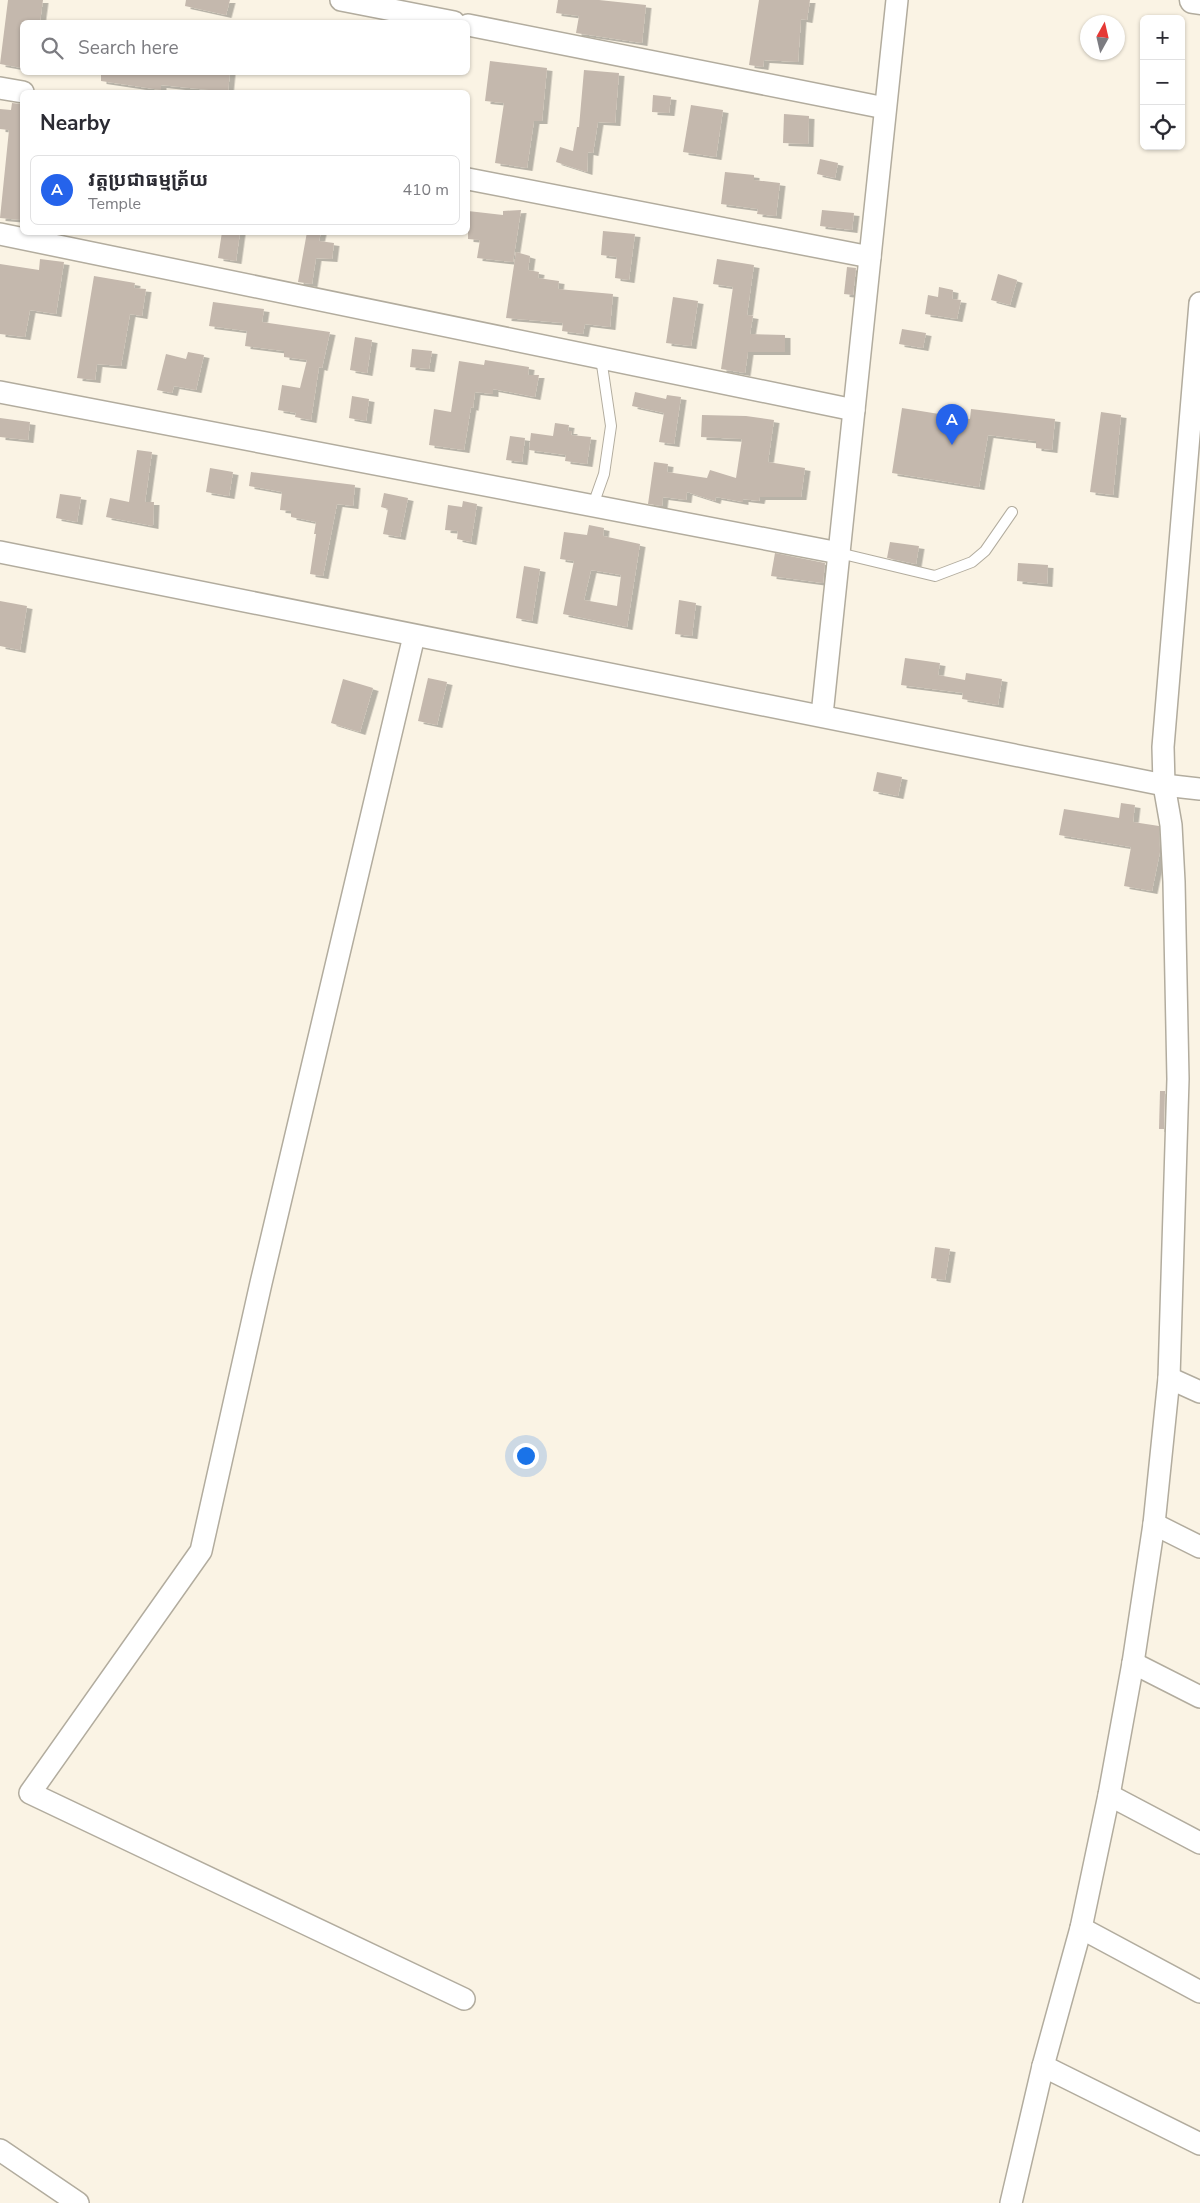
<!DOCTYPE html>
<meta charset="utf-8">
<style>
:root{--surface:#fff;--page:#f7f7f7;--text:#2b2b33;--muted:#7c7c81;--line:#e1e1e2;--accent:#2563eb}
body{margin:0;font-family:"Nunito Sans","Noto Sans Khmer",sans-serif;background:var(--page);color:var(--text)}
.controls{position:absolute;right:15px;top:15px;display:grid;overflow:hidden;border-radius:8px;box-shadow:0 1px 4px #0004}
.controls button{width:45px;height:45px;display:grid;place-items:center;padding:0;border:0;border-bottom:1px solid var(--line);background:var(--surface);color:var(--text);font:25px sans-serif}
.compass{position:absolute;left:1080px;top:15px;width:45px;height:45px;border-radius:50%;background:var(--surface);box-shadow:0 1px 4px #0004;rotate:8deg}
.you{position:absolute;left:525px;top:1455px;width:18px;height:18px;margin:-12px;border:4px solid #fff;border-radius:50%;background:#1a73e8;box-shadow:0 0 0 8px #1a73e833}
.badge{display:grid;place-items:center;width:32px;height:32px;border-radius:50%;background:var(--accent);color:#fff;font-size:16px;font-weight:700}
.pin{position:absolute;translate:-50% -41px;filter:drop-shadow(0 1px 2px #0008)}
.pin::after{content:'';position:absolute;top:26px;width:18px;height:15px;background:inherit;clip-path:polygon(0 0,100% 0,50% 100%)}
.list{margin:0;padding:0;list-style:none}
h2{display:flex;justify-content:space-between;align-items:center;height:65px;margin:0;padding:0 20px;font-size:21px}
h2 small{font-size:16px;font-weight:400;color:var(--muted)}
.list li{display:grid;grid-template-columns:32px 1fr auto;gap:15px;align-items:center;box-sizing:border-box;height:70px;margin:0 10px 10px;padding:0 10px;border:1px solid var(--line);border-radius:8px}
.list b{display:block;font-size:19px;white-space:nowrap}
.list p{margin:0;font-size:16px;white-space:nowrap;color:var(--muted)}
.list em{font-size:16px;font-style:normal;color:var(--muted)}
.icon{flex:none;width:28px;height:28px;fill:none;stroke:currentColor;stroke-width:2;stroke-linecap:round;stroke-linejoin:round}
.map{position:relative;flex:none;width:1200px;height:2203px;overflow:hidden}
.search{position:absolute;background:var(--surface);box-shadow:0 1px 4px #0004;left:20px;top:20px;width:450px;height:55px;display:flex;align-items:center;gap:12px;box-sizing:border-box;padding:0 18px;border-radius:8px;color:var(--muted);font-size:19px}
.panel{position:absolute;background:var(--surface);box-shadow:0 1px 4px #0004;left:20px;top:90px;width:450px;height:145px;border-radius:8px}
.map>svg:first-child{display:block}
.building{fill:#c4b8ad;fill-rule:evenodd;filter:url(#shadow)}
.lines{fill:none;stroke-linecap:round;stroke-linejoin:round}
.service-casing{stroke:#b2ac9e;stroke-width:12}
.minor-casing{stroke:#b2ac9e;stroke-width:24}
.tertiary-casing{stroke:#b2ac9e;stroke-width:29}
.service{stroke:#fff;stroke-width:10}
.minor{stroke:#fff;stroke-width:21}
.tertiary{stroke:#fff;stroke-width:26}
</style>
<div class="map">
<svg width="1200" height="2203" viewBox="0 0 1200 2203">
<defs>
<filter id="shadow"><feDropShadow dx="5.5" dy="3" stdDeviation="0" flood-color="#0004"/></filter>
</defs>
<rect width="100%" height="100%" fill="#faf3e4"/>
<g class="building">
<polygon points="8,0 43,0 40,22 22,22 22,68 0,64"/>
<polygon points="186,0 230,0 226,15 185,6"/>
<polygon points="558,0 599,0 646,5 642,43 576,33 579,16 556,13"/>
<polygon points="759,0 810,0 807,20 801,19 798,62 764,60 763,67 749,65"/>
<polygon points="490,61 547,68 542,121 534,121 527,168 495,163 504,103 485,101"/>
<polygon points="584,70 619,73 615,123 598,122 593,153 588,152 587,172 556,162 560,147 573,151 577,127 579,127"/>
<polygon points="101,72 230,72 228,92 161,85 161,90 101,81"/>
<polygon points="653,95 671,97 669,113 652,112"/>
<polygon points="12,103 22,104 22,220 0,218 9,130 0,129 0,109 11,110"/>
<polygon points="691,105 723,110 716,157 683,152"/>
<polygon points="784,114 809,116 808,144 783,143"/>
<polygon points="820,159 838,163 835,178 817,174"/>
<polygon points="725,172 754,175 754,180 780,183 776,216 757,214 758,209 721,204"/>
<polygon points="521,210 513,262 477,258 480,240 468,239 468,211 503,215 503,211"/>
<polygon points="822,210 854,213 852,230 820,226"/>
<polygon points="603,231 635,234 629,280 615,278 617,257 601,255"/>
<polygon points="222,232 240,232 236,261 218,258"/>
<polygon points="307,232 321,232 319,241 334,243 332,259 316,258 312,284 298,282"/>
<polygon points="516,252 530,256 528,270 539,272 538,278 559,281 558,289 613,294 610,327 585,324 583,334 562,331 563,323 506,318"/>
<polygon points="40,259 64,262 56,314 30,310 25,337 0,334 0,264 39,270"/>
<polygon points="717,259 754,265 747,315 753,316 750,334 785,335 785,352 748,352 745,373 721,369 733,287 713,284"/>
<polygon points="847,267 856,268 853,295 844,294"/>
<polygon points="998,274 1017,280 1010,305 991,300"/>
<polygon points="94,276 135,283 134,288 146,289 142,316 130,314 121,366 97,364 95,380 77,378"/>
<polygon points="939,287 953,290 952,299 961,300 957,319 925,314 928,295 938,297"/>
<polygon points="673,297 698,301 691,346 666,343"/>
<polygon points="213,302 264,309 262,322 330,332 322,368 319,367 311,420 295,417 296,413 278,410 282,385 300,388 307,360 284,357 284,351 245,346 247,331 209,326"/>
<polygon points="902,329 926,333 923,348 899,344"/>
<polygon points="355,337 372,340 367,373 350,370"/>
<polygon points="412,349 432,351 429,369 410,367"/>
<polygon points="188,352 204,355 196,390 174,386 172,393 157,390 166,354 186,359"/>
<polygon points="485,360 529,367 528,375 539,375 535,397 493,389 493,394 475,392 473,408 471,407 464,450 429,445 434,409 451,412 459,361 484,365"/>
<polygon points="635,392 666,399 667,395 681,397 674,444 659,442 664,413 632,406"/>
<polygon points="352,396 369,399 366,421 349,418"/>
<polygon points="902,408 970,419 971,409 1055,419 1052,450 1036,448 1036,441 988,435 979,487 892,473"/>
<polygon points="1101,412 1121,415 1113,495 1090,492"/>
<polygon points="702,415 746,416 774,420 768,462 805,468 801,497 760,497 759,501 743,499 743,502 716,497 715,501 687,492 686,500 663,497 662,506 648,504 654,462 668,464 667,472 707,478 710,470 736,478 742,439 701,437"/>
<polygon points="0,418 30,422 28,440 0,437"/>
<polygon points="555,423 569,425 568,431 572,431 571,435 591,437 587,464 565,461 566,455 529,450 531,433 553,436"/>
<polygon points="510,436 525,438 522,462 506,460"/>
<polygon points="137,450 152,452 145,502 154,502 153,526 106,517 110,498 129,502"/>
<polygon points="210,468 233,472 229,496 206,492"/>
<polygon points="251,472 355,485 353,506 337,504 323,576 310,574 316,534 314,534 316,522 291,517 291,511 280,510 282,492 249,486"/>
<polygon points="384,493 408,498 400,537 383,534 388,509 381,507"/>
<polygon points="60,494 81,497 77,522 56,518"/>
<polygon points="463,501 477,504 471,542 457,539 458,531 445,530 448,505 462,507"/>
<path d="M 589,525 L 604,528 L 603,536 L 640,544 L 627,627 L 563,614 L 574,561 L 560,559 L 564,532 L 587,535 ZM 591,570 L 621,575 L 617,606 L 584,600 Z"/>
<polygon points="890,542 919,546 916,564 887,558"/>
<polygon points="775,553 825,563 823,583 771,576"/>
<polygon points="1018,563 1048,565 1047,584 1017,581"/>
<polygon points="524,566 540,569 532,621 516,618"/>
<polygon points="679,600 696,603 692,636 675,634"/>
<polygon points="0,601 27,606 20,650 0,646"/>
<polygon points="905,658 940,663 938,675 965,680 966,673 1002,679 998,705 962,699 963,693 901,685"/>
<polygon points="428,678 447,682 437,725 418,721"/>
<polygon points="343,679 373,688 360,732 331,723"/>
<polygon points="877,772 902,777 898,796 873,791"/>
<polygon points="1121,803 1135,805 1133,822 1159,826 1160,852 1152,891 1124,886 1131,847 1059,835 1064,809 1119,818"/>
<polygon points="1160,1091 1165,1091 1164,1129 1159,1129"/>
<polygon points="935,1247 950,1249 945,1280 931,1278"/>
</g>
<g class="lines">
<defs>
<g id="service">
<polyline points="593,505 604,474 611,426 601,358"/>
<polyline points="839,553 935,576 972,562 985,551 1012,512"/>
</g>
<g id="minor">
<polyline points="341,0 454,22"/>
<polyline points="468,25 885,108"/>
<polyline points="0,88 23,92"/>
<polyline points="468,179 870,257"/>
<polyline points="0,234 854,410"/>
<polyline points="0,392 839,553"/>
<polyline points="0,552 1164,785 1200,789"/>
<polyline points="414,636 261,1283 201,1551 30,1793 464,1999"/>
<polyline points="822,715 897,0"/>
<polyline points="1169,1378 1200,1392"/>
<polyline points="1154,1524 1200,1547"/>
<polyline points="1133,1663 1200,1697"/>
<polyline points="1109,1795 1200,1843"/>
<polyline points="1081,1928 1200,1992"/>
<polyline points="1043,2066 1200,2144"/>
<polyline points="0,2150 78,2203"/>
<polyline points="1011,2203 1043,2066 1081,1928 1109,1795 1133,1663 1154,1524 1169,1378 1178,1079 1174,882 1171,825 1164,785 1163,747 1200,303"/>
</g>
<polyline id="tertiary" points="1193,0 1200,1"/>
</defs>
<use href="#service" class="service-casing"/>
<use href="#minor" class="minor-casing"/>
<use href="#tertiary" class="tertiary-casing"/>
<use href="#service" class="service"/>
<use href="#minor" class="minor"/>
<use href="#tertiary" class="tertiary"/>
</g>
</svg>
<div class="controls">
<button>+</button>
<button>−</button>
<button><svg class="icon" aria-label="locate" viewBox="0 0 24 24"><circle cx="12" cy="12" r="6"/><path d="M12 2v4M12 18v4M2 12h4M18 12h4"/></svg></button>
</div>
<svg class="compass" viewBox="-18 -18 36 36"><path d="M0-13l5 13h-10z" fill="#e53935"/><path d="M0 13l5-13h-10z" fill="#7c7c81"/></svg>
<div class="you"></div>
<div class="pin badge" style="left:952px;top:445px">A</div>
<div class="search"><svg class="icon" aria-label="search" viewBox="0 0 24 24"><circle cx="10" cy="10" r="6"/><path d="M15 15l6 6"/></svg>Search here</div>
<section class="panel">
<h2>Nearby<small></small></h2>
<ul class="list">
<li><span class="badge">A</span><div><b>វត្តប្រជាធម្មត្រ័យ</b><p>Temple</p></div><em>410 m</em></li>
</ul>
</section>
</div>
